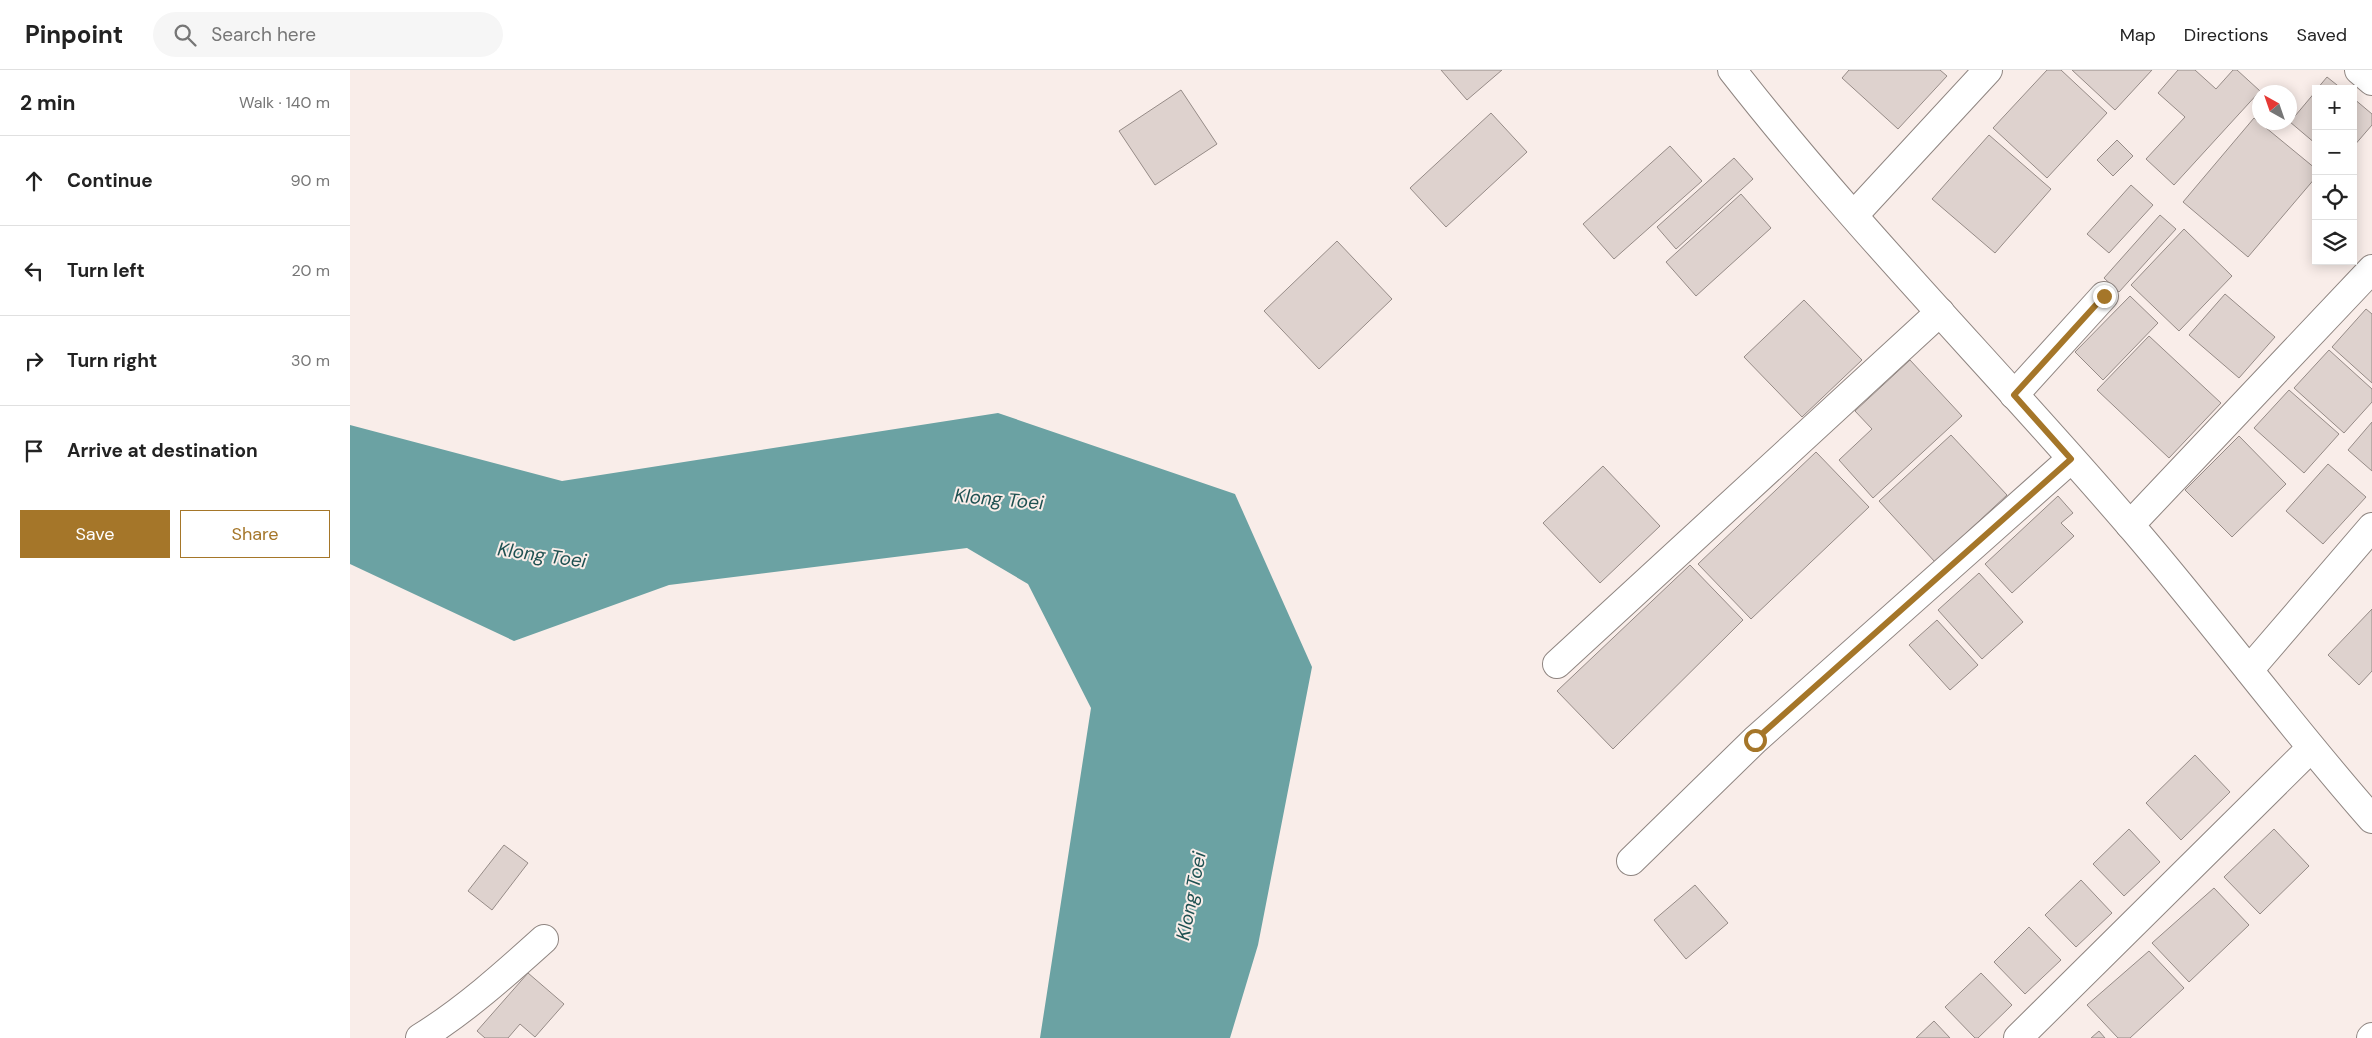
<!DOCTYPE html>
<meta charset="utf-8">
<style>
:root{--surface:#fff;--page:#f6f6f6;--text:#222;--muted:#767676;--line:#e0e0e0;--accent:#a57629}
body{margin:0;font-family:"DM Sans",sans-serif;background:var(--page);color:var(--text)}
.controls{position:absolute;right:15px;top:15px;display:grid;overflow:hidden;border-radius:0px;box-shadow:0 2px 12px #0003}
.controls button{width:45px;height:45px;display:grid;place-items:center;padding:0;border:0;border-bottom:1px solid var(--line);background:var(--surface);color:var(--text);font:25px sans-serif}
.compass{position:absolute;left:1902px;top:15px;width:45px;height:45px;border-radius:50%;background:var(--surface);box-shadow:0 2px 12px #0003;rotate:320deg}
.stop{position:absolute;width:15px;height:15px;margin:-11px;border:4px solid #a57629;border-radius:50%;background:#fff}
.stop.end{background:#a57629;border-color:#fff;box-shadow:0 1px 5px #0008}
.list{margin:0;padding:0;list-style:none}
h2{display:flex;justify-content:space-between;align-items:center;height:65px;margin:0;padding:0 20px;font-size:21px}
h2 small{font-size:16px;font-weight:400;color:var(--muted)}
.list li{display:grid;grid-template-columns:32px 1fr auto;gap:15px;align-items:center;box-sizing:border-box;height:90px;padding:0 20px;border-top:1px solid var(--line)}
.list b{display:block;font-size:19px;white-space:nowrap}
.list em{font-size:16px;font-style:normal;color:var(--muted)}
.actions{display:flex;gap:10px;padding:15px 20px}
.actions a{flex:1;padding:11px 0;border:1px solid var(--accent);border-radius:0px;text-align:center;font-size:18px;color:var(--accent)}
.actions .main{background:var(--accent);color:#fff}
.icon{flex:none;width:28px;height:28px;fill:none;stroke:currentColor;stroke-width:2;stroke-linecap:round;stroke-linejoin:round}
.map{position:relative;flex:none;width:2022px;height:968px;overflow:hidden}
header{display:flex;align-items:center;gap:30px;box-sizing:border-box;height:70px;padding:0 25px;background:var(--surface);border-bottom:1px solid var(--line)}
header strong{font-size:24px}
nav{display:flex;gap:28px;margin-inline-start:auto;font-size:18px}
.search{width:350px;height:45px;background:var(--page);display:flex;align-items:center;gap:12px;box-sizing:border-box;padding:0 18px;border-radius:28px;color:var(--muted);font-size:19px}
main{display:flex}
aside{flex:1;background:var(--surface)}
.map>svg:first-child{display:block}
.water{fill:#6ba2a3}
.building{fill:#ded2ce;stroke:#968b87}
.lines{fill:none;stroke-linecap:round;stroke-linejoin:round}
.minor-casing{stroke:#8f8581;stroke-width:30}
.minor{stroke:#fff;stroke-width:28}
.route{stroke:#a57629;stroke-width:6}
.labels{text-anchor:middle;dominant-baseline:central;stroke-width:4;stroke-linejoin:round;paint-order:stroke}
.water-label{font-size:19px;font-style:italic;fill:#1f5152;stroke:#f9ede9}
</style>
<header>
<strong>Pinpoint</strong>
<div class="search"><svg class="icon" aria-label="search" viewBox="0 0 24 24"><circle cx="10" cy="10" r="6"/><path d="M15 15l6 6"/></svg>Search here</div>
<nav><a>Map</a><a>Directions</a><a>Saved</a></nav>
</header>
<main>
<aside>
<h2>2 min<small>Walk · 140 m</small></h2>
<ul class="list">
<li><svg class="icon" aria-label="ahead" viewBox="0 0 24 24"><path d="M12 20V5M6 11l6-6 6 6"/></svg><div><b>Continue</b></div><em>90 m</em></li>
<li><svg class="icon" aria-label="left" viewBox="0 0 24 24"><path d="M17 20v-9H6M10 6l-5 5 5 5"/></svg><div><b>Turn left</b></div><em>20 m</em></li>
<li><svg class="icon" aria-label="right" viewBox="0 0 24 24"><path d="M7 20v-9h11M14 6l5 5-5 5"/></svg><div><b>Turn right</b></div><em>30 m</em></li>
<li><svg class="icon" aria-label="arrive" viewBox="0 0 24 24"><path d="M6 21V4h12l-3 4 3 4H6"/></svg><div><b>Arrive at destination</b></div></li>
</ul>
<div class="actions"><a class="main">Save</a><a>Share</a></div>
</aside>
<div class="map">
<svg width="2022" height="968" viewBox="0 0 2022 968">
<rect width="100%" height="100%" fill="#f9ede9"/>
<polygon class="water" points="648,343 885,424 962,597 908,875 880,968 690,968 741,638 678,514 617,478 319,515 164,571 0,494 0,355 212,411"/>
<g class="building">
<polygon points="1091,0 1152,0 1117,30"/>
<polygon points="1499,0 1590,0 1597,6 1548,59 1492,8"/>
<polygon points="1697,0 1711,0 1757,43 1697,108 1643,58"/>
<polygon points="1722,0 1802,0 1765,40"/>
<polygon points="1828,0 1845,0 1866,19 1883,0 1887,0 1910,21 1824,115 1796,89 1835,47 1808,23"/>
<polygon points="1977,7 1992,19 1967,19"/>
<polygon points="831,20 867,74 805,115 769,61"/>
<polygon points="1966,21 1966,74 1940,52"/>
<polygon points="2003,28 2022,44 2022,55 2003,77"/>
<polygon points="1141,43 1177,82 1096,157 1060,118"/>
<polygon points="1904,48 1966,99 1966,107 1898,187 1833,132"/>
<polygon points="1639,65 1701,119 1645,183 1582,129"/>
<polygon points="1767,70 1783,86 1763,106 1747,90"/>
<polygon points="1320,76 1352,111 1264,189 1233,154"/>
<polygon points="1384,88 1403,109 1326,179 1307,157"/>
<polygon points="1781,115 1803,135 1759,183 1737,164"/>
<polygon points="1391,124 1421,158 1346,226 1316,192"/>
<polygon points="1810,145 1826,159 1769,222 1754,208"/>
<polygon points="1834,159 1882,206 1829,261 1781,215"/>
<polygon points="987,171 1042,229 969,299 914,241"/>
<polygon points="1875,224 1925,267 1889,308 1839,265"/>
<polygon points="1780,226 1808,253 1753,310 1725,282"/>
<polygon points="1454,230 1512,290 1452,347 1394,287"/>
<polygon points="2016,239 2022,244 2022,313 1982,277"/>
<polygon points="1799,266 1871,333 1819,388 1747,320"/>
<polygon points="1979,280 2022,319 2022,332 1994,363 1944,318"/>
<polygon points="1560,290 1612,346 1523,428 1489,390 1522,359 1505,341"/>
<polygon points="1939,320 1989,364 1954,403 1904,358"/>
<polygon points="2022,352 2022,401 1998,380"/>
<polygon points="1601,365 1657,425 1585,492 1529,431"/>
<polygon points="1889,366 1936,414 1882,467 1835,420"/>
<polygon points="1466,382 1519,437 1401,549 1348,494"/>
<polygon points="1978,394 2016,427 1973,474 1936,441"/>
<polygon points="1253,396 1310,456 1250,513 1193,453"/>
<polygon points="1708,426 1723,443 1711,453 1724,466 1662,523 1635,494"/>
<polygon points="1340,495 1393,550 1263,679 1207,621"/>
<polygon points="1629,503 1673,552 1632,589 1588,540"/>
<polygon points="2022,539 2022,601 2009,615 1978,585"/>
<polygon points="1587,550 1628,595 1600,620 1559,575"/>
<polygon points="1845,685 1880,722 1831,770 1796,733"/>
<polygon points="1779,759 1810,792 1774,826 1743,794"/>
<polygon points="1924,759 1959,796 1910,844 1874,807"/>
<polygon points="154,775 178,793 142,840 118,821"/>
<polygon points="1731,810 1762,843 1726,877 1695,845"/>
<polygon points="1345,815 1378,853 1336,889 1304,850"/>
<polygon points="1864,818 1899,855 1839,912 1802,873"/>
<polygon points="1679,857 1711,890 1675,924 1644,892"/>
<polygon points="1799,881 1834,918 1780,968 1768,968 1737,935"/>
<polygon points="178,903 214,934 185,967 170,954 158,968 135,968 127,961"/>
<polygon points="1631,903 1662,935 1628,968 1625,968 1595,937"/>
<polygon points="1584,951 1600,968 1566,968"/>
<polygon points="1749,961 1755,968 1741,968"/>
</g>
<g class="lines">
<defs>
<g id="minor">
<path d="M 1382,0 C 1506,159 1649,302 1780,455 C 1863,551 1938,654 2022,749"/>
<polyline points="2009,0 2022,11"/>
<polyline points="1504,145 1638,0"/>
<polyline points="1664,325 1754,226"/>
<polyline points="1780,455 2022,199"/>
<polyline points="1207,594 1590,242"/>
<polyline points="1899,600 2022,457"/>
<polyline points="1281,791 1405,670 1721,389"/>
<path d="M 70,968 C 115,940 154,905 194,869"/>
<polyline points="1668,968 1960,679"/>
<polyline points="2021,968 2022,967"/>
</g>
</defs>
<use href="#minor" class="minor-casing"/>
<use href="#minor" class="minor"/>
</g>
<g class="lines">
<polyline class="route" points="1405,670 1721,389 1664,325 1754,226"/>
</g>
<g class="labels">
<g class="water-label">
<text transform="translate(649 429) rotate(5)">Klong Toei</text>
<text transform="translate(192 485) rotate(8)">Klong Toei</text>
<text transform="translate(841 826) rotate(-79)">Klong Toei</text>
</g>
</g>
</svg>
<div class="controls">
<button>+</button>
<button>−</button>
<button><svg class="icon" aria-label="locate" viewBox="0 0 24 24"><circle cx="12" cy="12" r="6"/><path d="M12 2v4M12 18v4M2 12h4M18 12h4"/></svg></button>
<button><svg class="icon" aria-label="layers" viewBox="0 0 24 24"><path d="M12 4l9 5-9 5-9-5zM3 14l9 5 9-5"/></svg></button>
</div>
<svg class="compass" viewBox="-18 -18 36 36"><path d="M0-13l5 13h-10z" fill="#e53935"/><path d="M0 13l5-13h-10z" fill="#767676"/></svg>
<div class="stop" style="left:1405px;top:670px"></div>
<div class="stop end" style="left:1754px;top:226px"></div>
</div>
</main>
